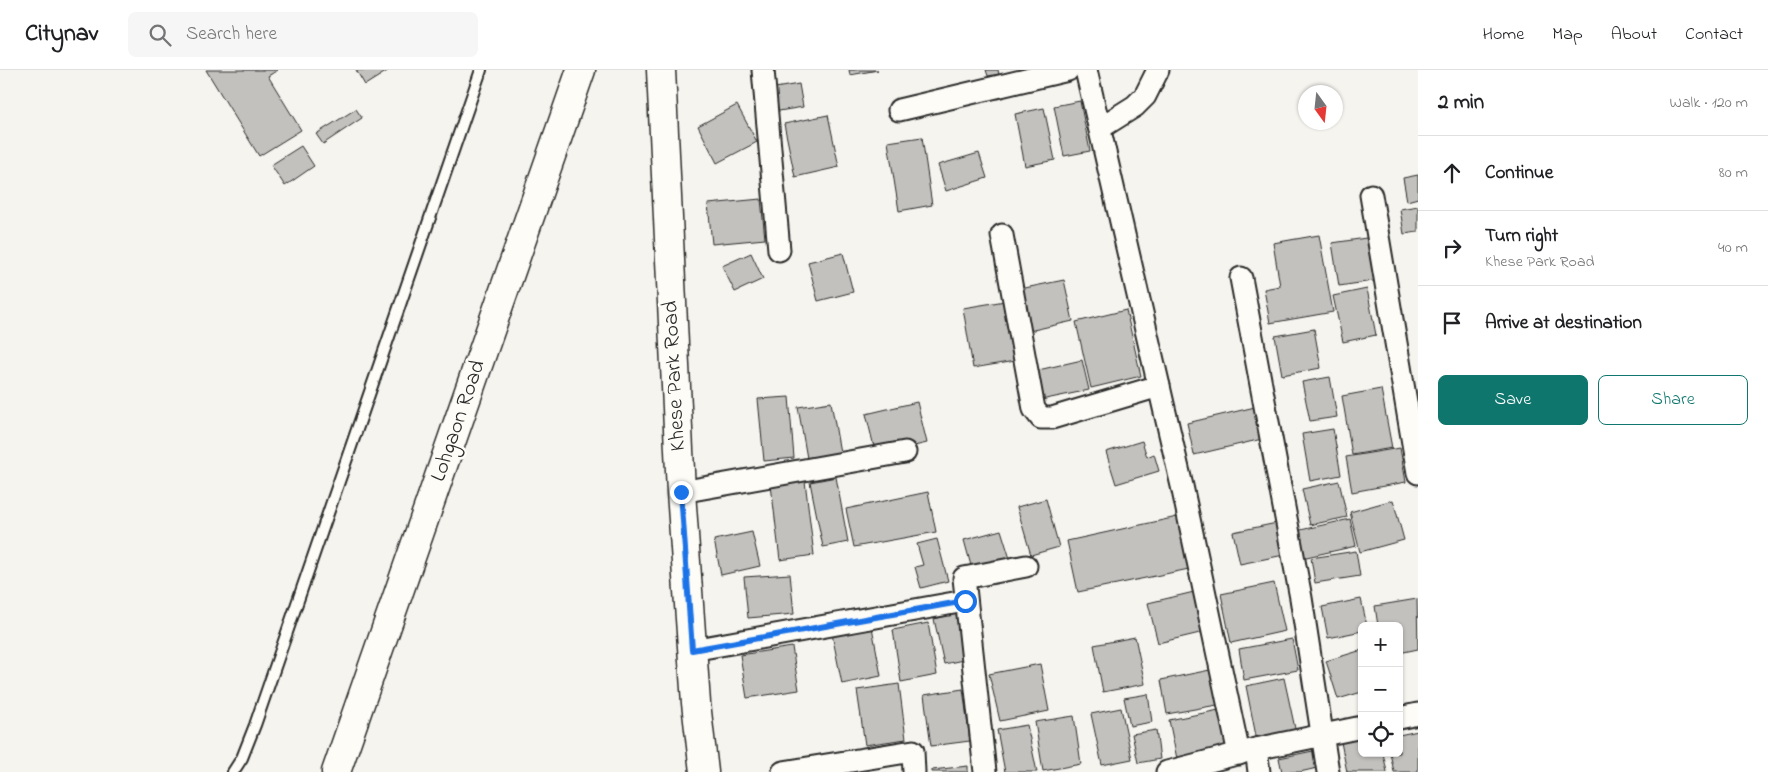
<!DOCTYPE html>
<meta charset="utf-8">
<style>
:root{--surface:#fff;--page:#f6f6f6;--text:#202124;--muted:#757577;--line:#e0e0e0;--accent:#0f766e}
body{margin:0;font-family:"Indie Flower",sans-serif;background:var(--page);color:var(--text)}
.controls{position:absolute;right:15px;bottom:15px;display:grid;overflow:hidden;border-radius:8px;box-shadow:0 1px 4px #0004}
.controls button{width:45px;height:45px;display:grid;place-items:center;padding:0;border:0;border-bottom:1px solid var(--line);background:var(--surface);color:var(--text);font:25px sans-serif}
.compass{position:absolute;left:1298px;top:15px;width:45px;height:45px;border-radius:50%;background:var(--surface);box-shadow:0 1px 4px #0004;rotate:165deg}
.stop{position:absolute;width:15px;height:15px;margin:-11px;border:4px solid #1a73e8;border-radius:50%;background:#fff}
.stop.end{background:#1a73e8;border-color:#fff;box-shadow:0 1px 5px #0008}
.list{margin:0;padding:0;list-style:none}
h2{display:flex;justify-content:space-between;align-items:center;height:65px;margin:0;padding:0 20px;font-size:21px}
h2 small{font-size:16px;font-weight:400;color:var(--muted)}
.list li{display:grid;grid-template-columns:32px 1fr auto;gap:15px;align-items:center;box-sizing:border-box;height:75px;padding:0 20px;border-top:1px solid var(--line)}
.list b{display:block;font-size:19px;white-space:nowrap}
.list p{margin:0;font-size:16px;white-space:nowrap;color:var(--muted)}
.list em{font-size:16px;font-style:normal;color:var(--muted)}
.actions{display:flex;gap:10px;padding:15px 20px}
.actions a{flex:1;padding:11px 0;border:1px solid var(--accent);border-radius:8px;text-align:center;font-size:18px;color:var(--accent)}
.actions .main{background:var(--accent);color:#fff}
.icon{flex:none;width:28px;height:28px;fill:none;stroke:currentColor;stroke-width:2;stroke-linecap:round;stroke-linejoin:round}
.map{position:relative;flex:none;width:1418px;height:702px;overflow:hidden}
header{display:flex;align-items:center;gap:30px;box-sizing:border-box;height:70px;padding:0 25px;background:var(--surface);border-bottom:1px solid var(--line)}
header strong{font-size:24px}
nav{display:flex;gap:28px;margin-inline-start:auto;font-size:18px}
.search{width:350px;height:45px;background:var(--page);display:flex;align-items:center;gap:12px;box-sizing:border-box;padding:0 18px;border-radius:8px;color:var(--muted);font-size:19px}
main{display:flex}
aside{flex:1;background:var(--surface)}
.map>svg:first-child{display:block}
.building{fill:#c2c1be;stroke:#2b2b2b}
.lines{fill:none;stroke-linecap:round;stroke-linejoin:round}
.lane-casing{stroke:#2b2b2b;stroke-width:14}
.street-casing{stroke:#2b2b2b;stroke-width:25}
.secondary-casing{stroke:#2b2b2b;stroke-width:31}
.primary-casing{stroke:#2b2b2b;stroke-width:31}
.lane{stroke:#fdfcf7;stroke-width:10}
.street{stroke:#fdfcf7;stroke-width:21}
.secondary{stroke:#fdfcf7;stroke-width:28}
.primary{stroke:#fdfcf7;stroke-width:28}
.route{stroke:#1a73e8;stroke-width:6}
.labels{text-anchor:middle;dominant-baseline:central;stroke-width:5;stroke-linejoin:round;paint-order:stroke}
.street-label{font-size:22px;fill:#2b2b2b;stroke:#fdfcf7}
</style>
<header>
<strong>Citynav</strong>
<div class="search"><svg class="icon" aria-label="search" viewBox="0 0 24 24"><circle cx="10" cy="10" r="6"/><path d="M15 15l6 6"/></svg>Search here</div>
<nav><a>Home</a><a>Map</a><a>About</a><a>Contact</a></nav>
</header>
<main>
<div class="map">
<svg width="1418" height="702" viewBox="0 0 1418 702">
<rect width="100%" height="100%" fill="#f5f4ef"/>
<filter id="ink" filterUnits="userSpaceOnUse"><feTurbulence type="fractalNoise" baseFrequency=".02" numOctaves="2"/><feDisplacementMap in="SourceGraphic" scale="10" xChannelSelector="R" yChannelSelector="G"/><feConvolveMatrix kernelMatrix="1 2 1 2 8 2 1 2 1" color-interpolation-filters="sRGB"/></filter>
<g filter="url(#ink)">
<g class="building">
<polygon points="206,0 278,0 268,6 301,60 259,86"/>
<polygon points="356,0 389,0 365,15"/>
<polygon points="849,0 878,0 850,5"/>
<polygon points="986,0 998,0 999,4 988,6"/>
<polygon points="799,14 803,37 773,42 769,19"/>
<polygon points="1080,31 1090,81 1064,86 1054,36"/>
<polygon points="737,35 757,72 717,93 698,56"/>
<polygon points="1044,38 1055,90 1025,96 1015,44"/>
<polygon points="356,39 362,48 323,74 316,64"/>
<polygon points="828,45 839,97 795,107 784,54"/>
<polygon points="922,67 932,135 899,141 888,72"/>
<polygon points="301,76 314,96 285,116 271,95"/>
<polygon points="979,83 987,108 946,121 938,95"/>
<polygon points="1418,105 1418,128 1407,131 1403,108"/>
<polygon points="761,129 765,169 712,174 708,134"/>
<polygon points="1418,136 1418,162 1404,164 1400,139"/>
<polygon points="1319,165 1333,242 1270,253 1264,219 1280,216 1273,173"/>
<polygon points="1373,167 1380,210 1339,216 1332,173"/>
<polygon points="751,183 763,209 735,222 722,196"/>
<polygon points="843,183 853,222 818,231 808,192"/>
<polygon points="1064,210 1073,251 1029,261 1020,219"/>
<polygon points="1367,219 1376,265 1343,272 1333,226"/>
<polygon points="1005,231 1015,291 973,298 963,238"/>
<polygon points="1126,240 1141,306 1091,318 1076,252"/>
<polygon points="1314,259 1321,298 1282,305 1275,266"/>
<polygon points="1082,290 1089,320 1041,330 1034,301"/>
<polygon points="1330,307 1337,347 1310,351 1302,312"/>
<polygon points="1381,319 1392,378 1352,385 1342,326"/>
<polygon points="789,327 794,388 764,391 758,329"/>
<polygon points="831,332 841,388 808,394 798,337"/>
<polygon points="917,332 927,373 876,385 866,344"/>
<polygon points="1255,337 1262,369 1194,385 1187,353"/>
<polygon points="1333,359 1341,405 1310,411 1302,364"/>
<polygon points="1142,371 1147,387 1154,384 1159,401 1116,414 1106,382"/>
<polygon points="1400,378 1406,412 1352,422 1346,387"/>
<polygon points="836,407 848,472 823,477 810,412"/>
<polygon points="805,411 814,485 780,490 771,415"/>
<polygon points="1339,411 1347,447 1310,455 1302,419"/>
<polygon points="928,422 936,462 854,477 846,439"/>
<polygon points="1046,429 1059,477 1031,485 1017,437"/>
<polygon points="1393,430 1404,470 1360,482 1350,442"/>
<polygon points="1177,447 1189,499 1078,522 1067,471"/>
<polygon points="1350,449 1356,476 1302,488 1296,461"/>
<polygon points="1277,453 1284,485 1240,494 1233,462"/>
<polygon points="1001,460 1011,492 973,503 964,470"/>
<polygon points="752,462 760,496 721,505 714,470"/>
<polygon points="937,469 948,511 921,518 915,497 923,495 917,474"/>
<polygon points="1356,481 1360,506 1315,513 1311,488"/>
<polygon points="790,504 794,544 748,548 744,507"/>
<polygon points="1274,513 1285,561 1231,573 1221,524"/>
<polygon points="1194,522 1204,562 1158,573 1148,533"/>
<polygon points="1361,529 1367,556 1362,556 1362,561 1328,568 1322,537"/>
<polygon points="1417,529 1418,579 1399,583 1399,556 1378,556 1375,536"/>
<polygon points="958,543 968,589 944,594 934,549"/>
<polygon points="928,553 937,605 901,612 893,560"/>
<polygon points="872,557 881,606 842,614 832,564"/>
<polygon points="1135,567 1145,614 1103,622 1094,575"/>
<polygon points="1292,569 1298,600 1244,610 1239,579"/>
<polygon points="792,577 799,620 747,628 740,585"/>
<polygon points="1362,580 1362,622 1338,629 1326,591"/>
<polygon points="1040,594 1049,641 1000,651 989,604"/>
<polygon points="1210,600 1217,635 1167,644 1161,610"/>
<polygon points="1284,608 1296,663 1257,671 1246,616"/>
<polygon points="899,614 906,669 865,675 857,620"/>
<polygon points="963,619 970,671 931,676 924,625"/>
<polygon points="1148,624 1152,652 1130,656 1124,628"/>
<polygon points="1121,638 1132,689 1102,695 1091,644"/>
<polygon points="1219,640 1227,679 1177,689 1169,650"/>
<polygon points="1074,646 1081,694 1043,701 1035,652"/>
<polygon points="1027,655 1037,702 1005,702 997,660"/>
<polygon points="1156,660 1160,689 1138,693 1132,664"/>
<polygon points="1418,661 1418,702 1394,702 1390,683 1399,683 1399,665"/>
<polygon points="1362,668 1362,683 1383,683 1387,702 1347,702 1341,672"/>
<polygon points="1322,675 1318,702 1317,698 1300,702 1282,702 1279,688 1313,681 1313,676"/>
<polygon points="968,696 968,702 932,702 932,700"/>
</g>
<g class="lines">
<defs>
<polyline id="lane" points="233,702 242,688 255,655 481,0"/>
<g id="street">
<polyline points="763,0 779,180"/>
<polyline points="1086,0 1182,416 1239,684"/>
<polyline points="899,40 1068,0"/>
<polyline points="1100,58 1135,36 1145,26 1158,0"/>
<polyline points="1371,125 1418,403"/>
<polyline points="1002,165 1034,339 1041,348 1052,348 1159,316"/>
<polyline points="1241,208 1301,528 1328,702"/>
<polyline points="681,422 905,382"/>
<polyline points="692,580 965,531"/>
<polyline points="1399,648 1418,644"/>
<polyline points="1256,679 1259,702"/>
<polyline points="783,702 913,681 914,702"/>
<polyline points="985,702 964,508 1026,496"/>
<polyline points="1167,702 1256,679 1362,657"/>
</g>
<polyline id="secondary" points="661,0 681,422 696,633 704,702"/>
<polyline id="primary" points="336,702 581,0"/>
</defs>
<use href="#lane" class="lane-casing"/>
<use href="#street" class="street-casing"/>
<use href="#secondary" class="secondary-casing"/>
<use href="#primary" class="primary-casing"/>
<use href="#lane" class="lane"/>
<use href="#street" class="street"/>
<use href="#secondary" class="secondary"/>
<use href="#primary" class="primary"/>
</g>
</g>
<g class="lines" filter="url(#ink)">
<polyline class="route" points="681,422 692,580 965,531"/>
</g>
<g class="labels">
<g class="street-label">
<text transform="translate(675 306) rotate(-93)">Khese Park Road</text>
<text transform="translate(459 351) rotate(-71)">Lohgaon Road</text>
</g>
</g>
</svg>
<div class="controls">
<button>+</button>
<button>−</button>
<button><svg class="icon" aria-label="locate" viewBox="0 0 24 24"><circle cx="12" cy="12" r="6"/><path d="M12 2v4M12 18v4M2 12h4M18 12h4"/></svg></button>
</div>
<svg class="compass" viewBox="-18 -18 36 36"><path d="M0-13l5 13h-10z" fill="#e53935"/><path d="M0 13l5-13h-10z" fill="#757577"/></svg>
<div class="stop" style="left:965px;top:531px"></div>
<div class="stop end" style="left:681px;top:422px"></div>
</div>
<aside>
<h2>2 min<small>Walk · 120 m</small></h2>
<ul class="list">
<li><svg class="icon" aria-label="ahead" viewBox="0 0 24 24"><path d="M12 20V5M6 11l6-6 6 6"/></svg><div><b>Continue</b></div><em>80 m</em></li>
<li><svg class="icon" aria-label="right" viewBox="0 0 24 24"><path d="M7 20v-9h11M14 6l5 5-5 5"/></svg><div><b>Turn right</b><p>Khese Park Road</p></div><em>40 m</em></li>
<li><svg class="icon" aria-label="arrive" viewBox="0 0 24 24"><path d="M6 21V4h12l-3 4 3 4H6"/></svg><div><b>Arrive at destination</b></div></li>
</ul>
<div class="actions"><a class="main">Save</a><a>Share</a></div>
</aside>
</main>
